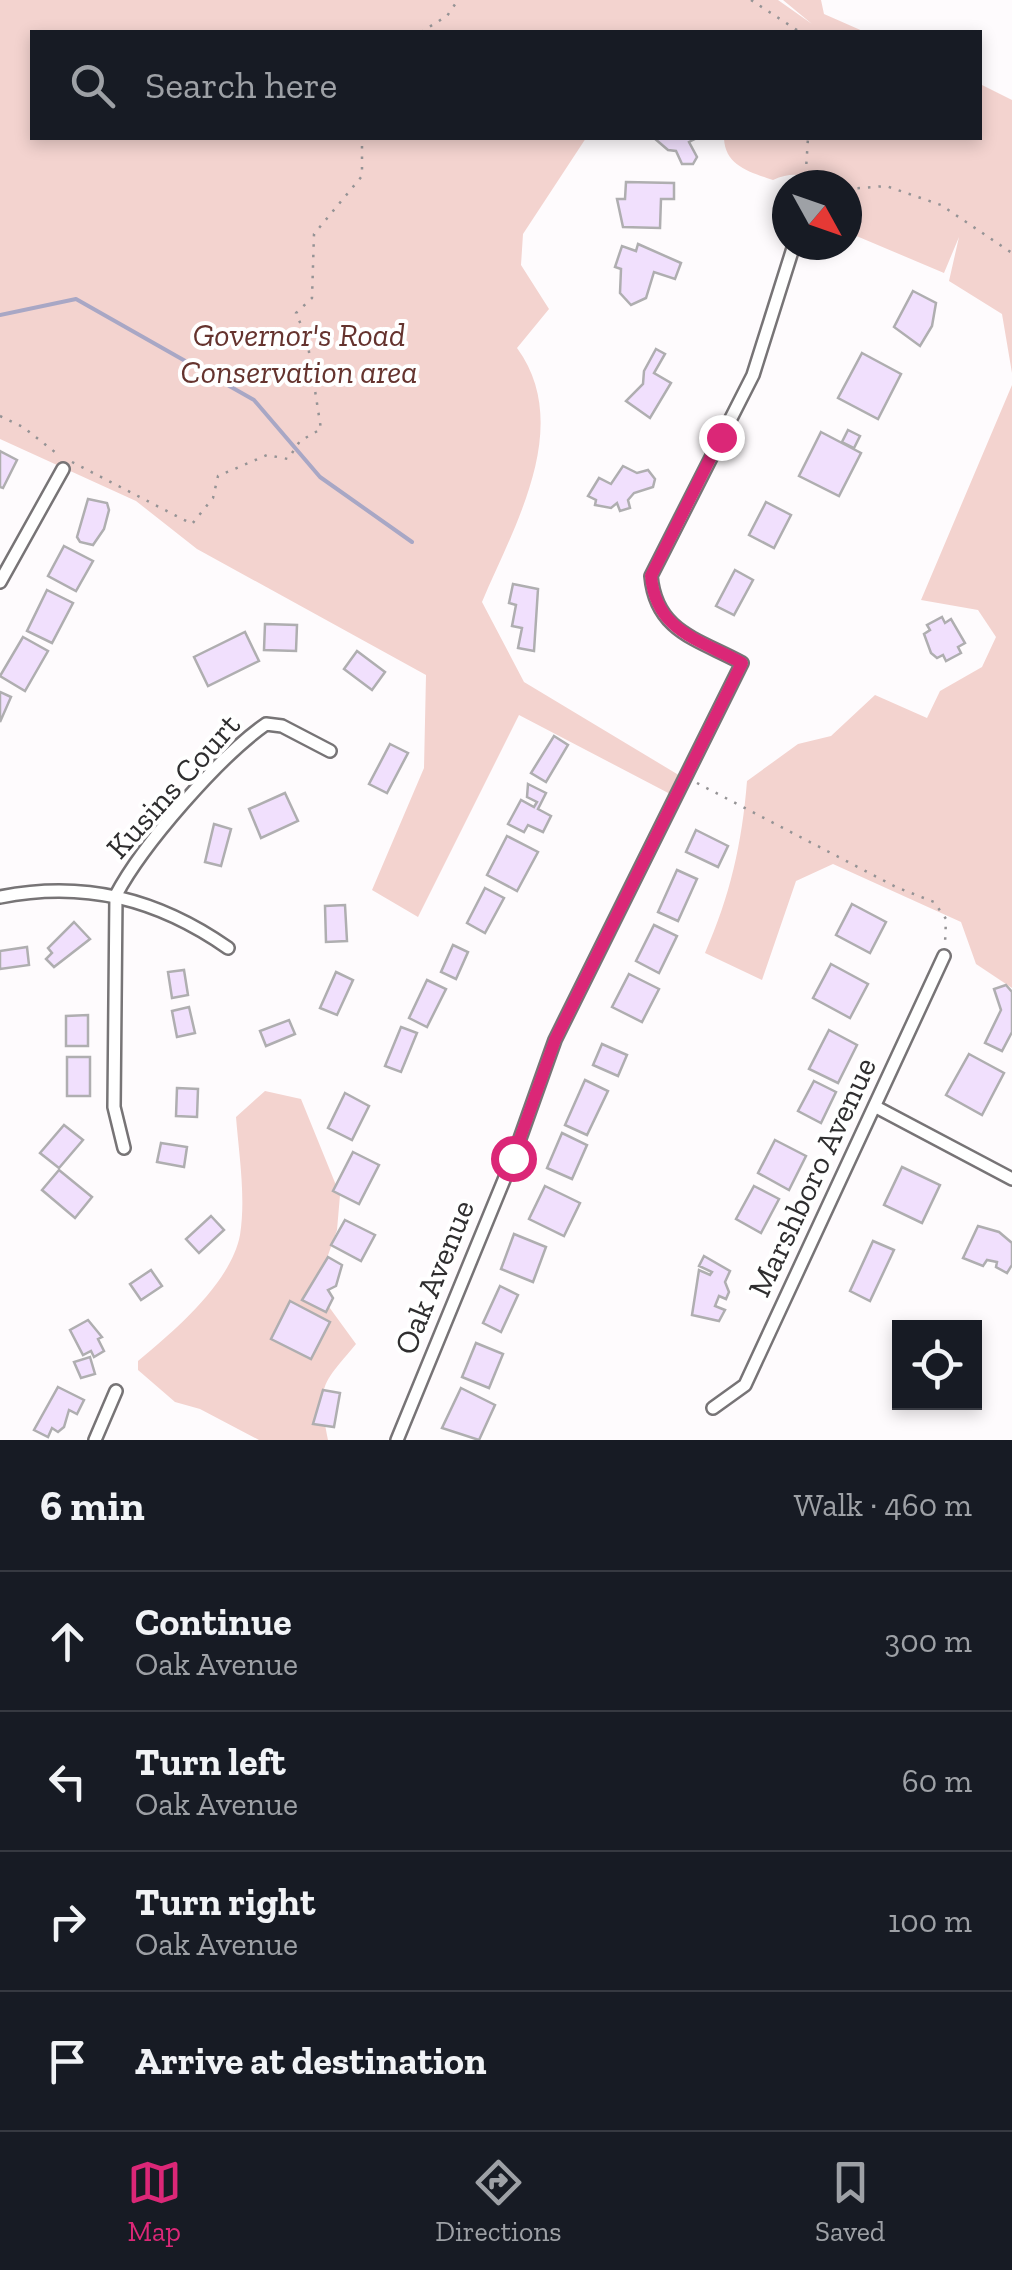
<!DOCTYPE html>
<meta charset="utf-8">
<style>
:root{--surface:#171b24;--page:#20242c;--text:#f1f3f6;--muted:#9ea1a6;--line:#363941;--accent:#db2777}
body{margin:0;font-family:"Zilla Slab",serif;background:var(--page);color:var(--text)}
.controls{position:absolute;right:30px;bottom:30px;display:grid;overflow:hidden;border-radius:0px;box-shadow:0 5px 15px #0003}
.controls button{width:90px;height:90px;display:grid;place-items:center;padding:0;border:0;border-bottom:2px solid var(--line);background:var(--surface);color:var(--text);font:50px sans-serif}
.compass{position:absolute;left:772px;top:170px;width:90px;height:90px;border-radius:50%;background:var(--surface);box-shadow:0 5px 15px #0003;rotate:130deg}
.stop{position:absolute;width:30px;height:30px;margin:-22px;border:8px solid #db2777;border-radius:50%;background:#fff}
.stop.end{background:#db2777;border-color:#fff;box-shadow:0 2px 10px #0008}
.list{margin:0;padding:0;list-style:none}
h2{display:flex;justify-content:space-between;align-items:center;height:130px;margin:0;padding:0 40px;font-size:42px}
h2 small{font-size:32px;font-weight:400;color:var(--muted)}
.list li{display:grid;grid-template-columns:65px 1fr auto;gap:30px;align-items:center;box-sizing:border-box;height:140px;padding:0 40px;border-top:2px solid var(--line)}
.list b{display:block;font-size:38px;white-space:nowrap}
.list p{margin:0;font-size:32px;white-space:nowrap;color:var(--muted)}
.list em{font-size:32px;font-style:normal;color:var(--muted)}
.icon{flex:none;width:55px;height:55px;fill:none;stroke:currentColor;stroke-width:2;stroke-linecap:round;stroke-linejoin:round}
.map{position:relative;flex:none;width:1012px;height:1440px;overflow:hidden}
.search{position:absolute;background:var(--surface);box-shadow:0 5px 15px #0003;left:30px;right:30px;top:30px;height:110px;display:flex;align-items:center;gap:25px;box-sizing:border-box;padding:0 35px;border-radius:0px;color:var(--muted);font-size:38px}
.sheet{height:690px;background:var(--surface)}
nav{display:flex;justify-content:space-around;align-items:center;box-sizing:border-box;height:140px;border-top:2px solid var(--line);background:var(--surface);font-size:28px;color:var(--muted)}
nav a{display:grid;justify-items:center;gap:5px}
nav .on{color:var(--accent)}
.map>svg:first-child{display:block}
.green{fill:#f3d3cf}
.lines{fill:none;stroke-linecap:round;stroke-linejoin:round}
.stream{stroke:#a8a7c5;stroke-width:4}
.building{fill:#f1e0fd;stroke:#afaeb0;stroke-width:2.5}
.minor-casing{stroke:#777476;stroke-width:16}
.path{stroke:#959395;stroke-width:2.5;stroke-dasharray:2.5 8;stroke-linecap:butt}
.minor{stroke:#fff;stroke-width:11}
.route{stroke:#db2777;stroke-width:12}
.labels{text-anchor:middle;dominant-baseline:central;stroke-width:8;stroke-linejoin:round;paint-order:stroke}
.park-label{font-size:32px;font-style:italic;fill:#65332e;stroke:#fff}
.street-label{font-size:32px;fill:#2f2e2f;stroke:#fff}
</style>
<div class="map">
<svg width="1012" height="1440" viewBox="0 0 1012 1440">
<rect width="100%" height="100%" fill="#fefbfd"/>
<g class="green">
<path d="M 0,0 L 778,0 L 812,24 L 783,0 L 821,0 L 824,14 L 865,32 L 32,32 L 32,138 L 586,138 L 523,234 L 521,265 L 549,309 L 517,348 C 574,426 514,526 482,602 L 524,682 L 682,777 L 674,796 L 519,715 L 418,917 L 372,890 L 424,768 L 426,675 L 197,549 L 136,501 L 0,439 Z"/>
<path d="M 980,84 L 1012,100 L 1012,373 L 1002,314 L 949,281 L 959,237 L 944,273 L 847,232 L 847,185 C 818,185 803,166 773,180 C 750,172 725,166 724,138 L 980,138 Z"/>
<path d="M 1012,385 L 1012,988 L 976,964 L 961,922 L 833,864 L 796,881 L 762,980 L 705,953 C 730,896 742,844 747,781 L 798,744 L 831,736 L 875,695 L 927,718 L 940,691 L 982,667 L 996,637 L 978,610 L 921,600 Z"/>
<path d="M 265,1091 L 301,1099 L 340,1195 L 337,1230 L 316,1289 L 356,1344 C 321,1386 317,1385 328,1440 L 259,1440 L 200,1409 L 175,1402 L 138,1370 L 138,1361 C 173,1332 231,1283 240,1235 C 246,1197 239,1155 236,1117 Z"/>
</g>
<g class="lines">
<polyline class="stream" points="0,315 76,299 254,400 320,477 412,542"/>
</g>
<g class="building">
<polygon points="654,138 697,138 689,142 697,157 693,164 682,164 676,151 668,150"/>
<polygon points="626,182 674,183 674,199 661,199 660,228 623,227 617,199 625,199"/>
<polygon points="638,244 681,263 675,279 654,272 646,298 631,305 620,293 621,269 615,267 622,246 636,251"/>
<polygon points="913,291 936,303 932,326 920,346 894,327"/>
<polygon points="656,349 665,354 654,373 671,383 650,418 626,401 643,384 644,371"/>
<polygon points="862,353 901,374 878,419 838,398"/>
<polygon points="848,430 860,436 854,448 842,442"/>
<polygon points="821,432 861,453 839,496 799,476"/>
<polygon points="0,451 17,460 3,488 0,487"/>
<polygon points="623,466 637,473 648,470 655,479 653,487 634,493 628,500 630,508 620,511 617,503 611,508 595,505 596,500 588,496 599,478 611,484"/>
<polygon points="88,499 107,503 109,510 104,529 93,545 80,542 77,537"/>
<polygon points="766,502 791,515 774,548 749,535"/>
<polygon points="64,546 93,561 76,591 48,576"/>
<polygon points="735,570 753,580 734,615 716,606"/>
<polygon points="513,584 538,589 534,651 518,648 522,628 512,626 516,605 509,603"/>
<polygon points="47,590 73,603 52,643 27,631"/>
<polygon points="942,617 945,623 951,619 965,643 958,647 961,653 946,661 943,655 937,658 931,653 924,634 930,630 927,625"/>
<polygon points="265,624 297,625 296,651 264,650"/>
<polygon points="245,632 259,661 208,686 194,657"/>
<polygon points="23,637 48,651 25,691 0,676"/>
<polygon points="357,651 385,672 372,690 344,669"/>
<polygon points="0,692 11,697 0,722"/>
<polygon points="554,736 568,745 546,782 531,773"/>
<polygon points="390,744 408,753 387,793 369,784"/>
<polygon points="528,784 546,793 538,809 551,816 543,832 528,825 524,832 508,824 521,800 534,807 537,802 527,797"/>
<polygon points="285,793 298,821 261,838 249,809"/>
<polygon points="214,824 231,829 221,866 205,862"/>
<polygon points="696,830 728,846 718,867 686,852"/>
<polygon points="507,836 538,852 517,891 487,875"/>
<polygon points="677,870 697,879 678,921 658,912"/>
<polygon points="485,888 504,898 485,933 467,923"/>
<polygon points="852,904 886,922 870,953 836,935"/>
<polygon points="345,905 347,941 326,942 325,906"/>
<polygon points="74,922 90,939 54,967 46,959 52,953 48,948"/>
<polygon points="654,925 677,936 659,973 636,961"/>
<polygon points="453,945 468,952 456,979 441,972"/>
<polygon points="27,947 29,965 0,969 0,951"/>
<polygon points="831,964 868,984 850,1018 813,998"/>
<polygon points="184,970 188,995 172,998 168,972"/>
<polygon points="336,972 353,980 337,1015 320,1008"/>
<polygon points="629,974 659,989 642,1022 612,1007"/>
<polygon points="427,980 446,989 427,1027 409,1018"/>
<polygon points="1006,985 1012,992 1012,1032 1002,1051 985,1043 1001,1010 994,989"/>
<polygon points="189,1007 195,1033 177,1037 172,1011"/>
<polygon points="88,1015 88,1046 66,1046 66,1016"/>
<polygon points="289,1020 295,1034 266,1046 260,1031"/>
<polygon points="401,1027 417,1033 401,1072 385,1066"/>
<polygon points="829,1030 857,1045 838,1083 809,1069"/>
<polygon points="602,1044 627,1055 618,1076 593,1065"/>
<polygon points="969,1054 1004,1073 982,1115 946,1095"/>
<rect x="67" y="1057" width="23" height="39"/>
<polygon points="585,1080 608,1091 587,1135 565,1125"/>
<polygon points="814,1081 836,1092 821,1123 798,1111"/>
<polygon points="177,1088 198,1089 197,1117 176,1116"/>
<polygon points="345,1093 369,1106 352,1140 328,1128"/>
<polygon points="64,1125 83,1140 59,1168 40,1153"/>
<polygon points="562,1133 587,1145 572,1179 547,1168"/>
<polygon points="775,1140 806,1156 789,1190 758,1173"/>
<polygon points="161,1143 187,1147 184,1167 157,1162"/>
<polygon points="353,1152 379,1165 359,1204 333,1191"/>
<polygon points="902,1167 940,1185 922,1223 884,1205"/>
<polygon points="59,1170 92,1197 75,1218 42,1190"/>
<polygon points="545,1186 580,1203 564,1236 529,1219"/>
<polygon points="754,1186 779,1199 761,1233 736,1219"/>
<polygon points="211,1216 224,1230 199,1253 186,1239"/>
<polygon points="345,1220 375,1235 361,1261 331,1245"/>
<polygon points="978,1226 999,1232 1012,1243 1012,1265 1007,1273 996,1267 997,1262 987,1260 983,1266 963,1258"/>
<polygon points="514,1234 546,1247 533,1282 501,1269"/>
<polygon points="873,1241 894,1250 870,1301 850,1291"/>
<polygon points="704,1256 730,1271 725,1282 729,1292 726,1299 719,1296 715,1306 725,1310 719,1321 692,1315 699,1270 710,1275 712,1272 699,1266"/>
<polygon points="328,1257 342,1265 336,1286 328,1290 333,1298 326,1312 302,1300"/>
<polygon points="151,1270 162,1286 141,1300 130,1284"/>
<polygon points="500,1286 518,1295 501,1332 483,1323"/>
<polygon points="290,1301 330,1322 311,1359 271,1339"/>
<polygon points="88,1320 102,1337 98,1339 104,1351 94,1357 91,1351 83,1355 70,1330"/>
<polygon points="476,1343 503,1354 489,1388 462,1377"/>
<polygon points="90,1357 95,1374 81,1378 74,1362"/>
<polygon points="58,1387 84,1400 77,1414 69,1410 64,1427 58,1432 52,1428 48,1437 34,1430"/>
<polygon points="461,1388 495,1405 479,1440 442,1428"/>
<polygon points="323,1390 340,1393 334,1427 313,1424"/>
</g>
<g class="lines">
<defs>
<g id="minor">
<polyline points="0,582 63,469"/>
<path d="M 0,897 C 84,880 158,899 228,948"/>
<polyline points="876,1107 1012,1179"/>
<path d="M 124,1148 L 114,1107 L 116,895 C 143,844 219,757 266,724 L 282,726 L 330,751"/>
<polyline points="713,1408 745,1385 944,956"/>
<polyline points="95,1440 116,1391"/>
<path d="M 397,1440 L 513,1158 L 555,1040 L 742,663 C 698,639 656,632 651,576 L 753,375 L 794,245"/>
</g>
</defs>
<use href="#minor" class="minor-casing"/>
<g class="path">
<polyline points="751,0 800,32"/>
<polyline points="421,32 447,16 458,0"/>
<polyline points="805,185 808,138"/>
<polyline points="847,189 886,186 941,205 1012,253"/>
<polyline points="0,416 23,427 60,456"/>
<polyline points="72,462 192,524 213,498 218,476 267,455 288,459 300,441 321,429 307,339 296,313 312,298 314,234 362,176 362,138"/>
<polyline points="697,783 896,887 934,902 946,919 945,944"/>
</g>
<use href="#minor" class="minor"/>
</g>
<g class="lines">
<path class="route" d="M 513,1158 L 555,1040 L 742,663 C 698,639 656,631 651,576 L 721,437"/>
</g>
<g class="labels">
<g class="park-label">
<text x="299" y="335">Governor's Road<tspan x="299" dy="37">Conservation area</tspan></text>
</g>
<g class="street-label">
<text transform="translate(173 786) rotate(-48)">Kusins Court</text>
<text transform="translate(812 1177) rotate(-65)">Marshboro Avenue</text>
<text transform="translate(434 1277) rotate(-68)">Oak Avenue</text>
</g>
</g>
</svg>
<div class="controls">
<button><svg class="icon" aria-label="locate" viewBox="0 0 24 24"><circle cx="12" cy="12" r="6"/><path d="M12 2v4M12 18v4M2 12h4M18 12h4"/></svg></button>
</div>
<svg class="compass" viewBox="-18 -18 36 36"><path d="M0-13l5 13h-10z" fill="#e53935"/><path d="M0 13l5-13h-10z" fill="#9ea1a6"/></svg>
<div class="stop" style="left:513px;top:1158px"></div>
<div class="stop end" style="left:721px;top:437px"></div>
<div class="search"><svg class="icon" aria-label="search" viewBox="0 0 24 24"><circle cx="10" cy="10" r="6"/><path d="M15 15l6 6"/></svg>Search here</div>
</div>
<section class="sheet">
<h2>6 min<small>Walk · 460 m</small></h2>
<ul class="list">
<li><svg class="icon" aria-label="ahead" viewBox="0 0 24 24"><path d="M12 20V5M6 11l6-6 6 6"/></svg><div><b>Continue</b><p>Oak Avenue</p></div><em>300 m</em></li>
<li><svg class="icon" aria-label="left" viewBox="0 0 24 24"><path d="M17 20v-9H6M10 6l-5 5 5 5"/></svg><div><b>Turn left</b><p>Oak Avenue</p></div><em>60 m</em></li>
<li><svg class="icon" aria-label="right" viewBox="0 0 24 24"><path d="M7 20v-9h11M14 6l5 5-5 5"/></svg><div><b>Turn right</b><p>Oak Avenue</p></div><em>100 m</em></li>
<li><svg class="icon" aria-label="arrive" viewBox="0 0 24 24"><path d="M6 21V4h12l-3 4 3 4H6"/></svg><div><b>Arrive at destination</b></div></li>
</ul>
</section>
<nav>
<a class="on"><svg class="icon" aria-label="map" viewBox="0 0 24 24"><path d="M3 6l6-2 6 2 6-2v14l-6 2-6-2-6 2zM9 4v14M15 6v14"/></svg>Map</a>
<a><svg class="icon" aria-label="directions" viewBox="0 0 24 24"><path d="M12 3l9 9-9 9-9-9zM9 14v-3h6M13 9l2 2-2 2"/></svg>Directions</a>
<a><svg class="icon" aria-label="saved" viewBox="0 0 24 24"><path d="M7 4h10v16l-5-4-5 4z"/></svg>Saved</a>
</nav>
